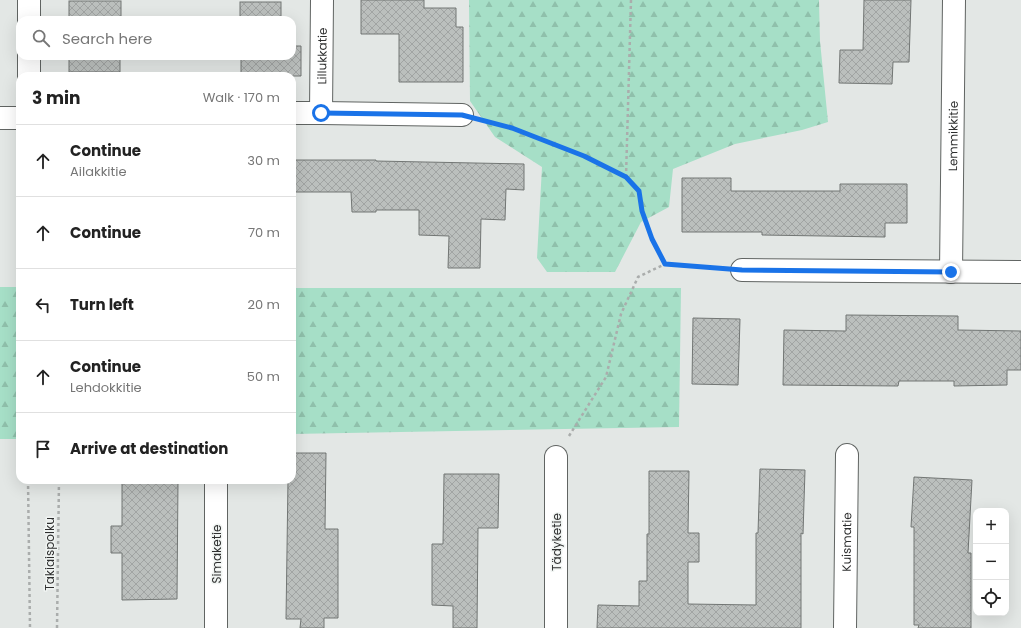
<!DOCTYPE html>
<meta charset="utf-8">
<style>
:root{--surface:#fff;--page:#f6f6f6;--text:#222;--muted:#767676;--line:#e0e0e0}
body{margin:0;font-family:Poppins,sans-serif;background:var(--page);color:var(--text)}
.controls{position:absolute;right:12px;bottom:12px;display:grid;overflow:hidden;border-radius:8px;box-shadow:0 4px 16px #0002}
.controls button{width:36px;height:36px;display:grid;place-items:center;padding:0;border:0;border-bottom:1px solid var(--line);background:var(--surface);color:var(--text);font:20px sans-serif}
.stop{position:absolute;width:12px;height:12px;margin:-9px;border:3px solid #1a73e8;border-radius:50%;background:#fff}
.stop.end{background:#1a73e8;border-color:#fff;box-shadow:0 1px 4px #0008}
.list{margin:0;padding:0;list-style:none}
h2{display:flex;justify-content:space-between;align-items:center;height:52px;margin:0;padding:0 16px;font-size:17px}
h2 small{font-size:13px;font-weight:400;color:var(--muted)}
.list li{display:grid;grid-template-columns:26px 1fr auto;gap:12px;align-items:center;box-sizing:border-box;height:72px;padding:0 16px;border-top:1px solid var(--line)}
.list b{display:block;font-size:15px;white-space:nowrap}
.list p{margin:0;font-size:13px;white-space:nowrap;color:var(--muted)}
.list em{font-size:13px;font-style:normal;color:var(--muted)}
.icon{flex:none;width:22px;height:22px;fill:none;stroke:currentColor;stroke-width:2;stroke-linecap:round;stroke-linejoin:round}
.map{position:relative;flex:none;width:1021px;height:628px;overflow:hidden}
.search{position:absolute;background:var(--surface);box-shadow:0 4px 16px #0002;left:16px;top:16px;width:280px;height:44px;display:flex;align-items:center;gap:10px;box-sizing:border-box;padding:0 14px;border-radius:12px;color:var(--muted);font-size:15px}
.panel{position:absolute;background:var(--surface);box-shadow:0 4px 16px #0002;left:16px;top:72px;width:280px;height:412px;border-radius:12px}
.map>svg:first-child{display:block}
.forest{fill:url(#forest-firs)}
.building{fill:url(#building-cross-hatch);stroke:#727674}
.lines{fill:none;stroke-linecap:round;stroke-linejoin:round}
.minor-casing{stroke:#606462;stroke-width:24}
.path{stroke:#aaadac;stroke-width:2.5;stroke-dasharray:3 3;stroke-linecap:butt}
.minor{stroke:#fff;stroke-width:22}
.route{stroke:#1a73e8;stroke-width:5}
.labels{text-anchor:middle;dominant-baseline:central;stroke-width:3;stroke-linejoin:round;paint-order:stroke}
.street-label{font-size:12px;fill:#2e2f2f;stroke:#f0f4f2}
</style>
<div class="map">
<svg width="1021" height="628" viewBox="0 0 1021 628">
<defs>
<pattern id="forest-firs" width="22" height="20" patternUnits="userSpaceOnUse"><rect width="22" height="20" fill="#a6dfc7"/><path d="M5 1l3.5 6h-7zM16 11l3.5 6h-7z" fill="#8fc0ab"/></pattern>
<pattern id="building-cross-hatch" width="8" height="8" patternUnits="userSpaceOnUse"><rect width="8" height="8" fill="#bbbfbd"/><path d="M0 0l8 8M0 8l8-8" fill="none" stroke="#a1a4a3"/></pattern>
</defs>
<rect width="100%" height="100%" fill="#e3e7e5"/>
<g class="forest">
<polygon points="469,0 819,0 820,41 828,122 802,130 735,144 673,169 669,207 641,222 615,272 547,272 537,258 542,167 495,137 470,101"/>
<rect x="0" y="287" width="20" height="152"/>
<polygon points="292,288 681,288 679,427 292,434"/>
</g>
<g class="building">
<polygon points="361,0 424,0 424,8 456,8 456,27 463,27 463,82 399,82 399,34 361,34"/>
<polygon points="864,0 911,0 909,62 893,62 892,84 839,83 840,50 863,50"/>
<rect x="69" y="1" width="52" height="19"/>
<rect x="240" y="2" width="41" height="18"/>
<polygon points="292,46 301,46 301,76 241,76 241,56 292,56"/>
<rect x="69" y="56" width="51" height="16"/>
<polygon points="292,160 376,160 376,161 524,164 524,190 506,189 505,220 481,219 480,268 448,268 449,236 419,235 419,210 376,210 376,212 352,212 351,192 292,192"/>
<polygon points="682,178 731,178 731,191 840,191 840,184 907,184 907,223 885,223 885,237 762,235 762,232 682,232"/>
<polygon points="846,315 958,316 958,330 1021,331 1021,370 1007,370 1007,385 954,386 954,381 899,381 898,386 783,385 784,330 846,331"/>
<polygon points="693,318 740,319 738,385 692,384"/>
<polygon points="292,453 326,453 325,529 338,529 338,618 324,618 324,628 300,628 301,619 286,619 288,480 292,480"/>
<polygon points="760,469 805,470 803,534 801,533 801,628 597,628 598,605 639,606 639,581 647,581 647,534 649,534 649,471 689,471 688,533 699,533 699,562 688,562 688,604 756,605 756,533 758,533"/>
<polygon points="444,474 499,474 498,528 478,528 477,628 453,628 453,606 432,605 432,544 443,544"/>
<polygon points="914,477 972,480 968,553 971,553 971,628 918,628 919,625 914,625 914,527 911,527"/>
<polygon points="122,480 178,480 177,599 122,600 122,553 111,553 111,526 122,526"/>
</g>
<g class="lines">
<defs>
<g id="minor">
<polyline points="29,20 29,0"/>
<polyline points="29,76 29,56"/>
<polyline points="292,113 321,113 462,115"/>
<path id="s1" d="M 321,113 L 322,0"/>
<polyline points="0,118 20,118"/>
<polyline points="742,270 1021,272"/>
<path id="s2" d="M 951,272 L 954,0"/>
<polyline points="556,457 556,628"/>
<polyline points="216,480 216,628"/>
<path id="s3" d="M 845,628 L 847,455"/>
</g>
</defs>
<use href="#minor" class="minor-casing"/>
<g class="path">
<polyline points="486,121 512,128 584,156 626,177 639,191 642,211 652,239 665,264"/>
<polyline points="626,177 631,0"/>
<polyline points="569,436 606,377 621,314 638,277 665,264 717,268"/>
<polyline points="28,480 30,628"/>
<polyline points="57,628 59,480"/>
</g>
<use href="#minor" class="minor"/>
</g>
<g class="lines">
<polyline class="route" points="321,113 462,115 512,128 584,156 626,177 639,191 642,211 652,239 665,264 742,270 951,272"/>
</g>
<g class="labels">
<g class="street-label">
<text stroke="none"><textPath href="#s1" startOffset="57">Lillukkatie</textPath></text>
<text stroke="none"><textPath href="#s2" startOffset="136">Lemmikkitie</textPath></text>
<text transform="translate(556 542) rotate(-90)">Tädyketie</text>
<text stroke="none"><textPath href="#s3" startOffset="86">Kuismatie</textPath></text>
<text transform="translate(49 554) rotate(-90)">Takiaispolku</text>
<text transform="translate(216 554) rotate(-90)">Simaketie</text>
</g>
</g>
</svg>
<div class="controls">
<button>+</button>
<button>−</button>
<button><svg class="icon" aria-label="locate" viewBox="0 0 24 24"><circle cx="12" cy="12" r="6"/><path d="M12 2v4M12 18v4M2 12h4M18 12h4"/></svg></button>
</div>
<div class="stop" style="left:321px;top:113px"></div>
<div class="stop end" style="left:951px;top:272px"></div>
<div class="search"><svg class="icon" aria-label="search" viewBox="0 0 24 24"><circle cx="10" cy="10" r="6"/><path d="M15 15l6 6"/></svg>Search here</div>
<section class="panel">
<h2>3 min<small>Walk · 170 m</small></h2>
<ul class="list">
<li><svg class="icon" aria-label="ahead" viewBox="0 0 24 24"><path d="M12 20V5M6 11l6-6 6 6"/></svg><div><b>Continue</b><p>Ailakkitie</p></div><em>30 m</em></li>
<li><svg class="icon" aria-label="ahead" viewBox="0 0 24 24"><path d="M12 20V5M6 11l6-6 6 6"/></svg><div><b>Continue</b></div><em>70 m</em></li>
<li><svg class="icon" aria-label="left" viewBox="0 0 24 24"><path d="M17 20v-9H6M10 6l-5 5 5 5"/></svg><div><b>Turn left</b></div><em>20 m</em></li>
<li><svg class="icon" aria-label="ahead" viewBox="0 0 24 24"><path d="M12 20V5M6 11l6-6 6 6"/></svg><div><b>Continue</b><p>Lehdokkitie</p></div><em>50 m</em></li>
<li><svg class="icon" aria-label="arrive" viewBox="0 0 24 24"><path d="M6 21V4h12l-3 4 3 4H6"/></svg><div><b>Arrive at destination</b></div></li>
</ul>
</section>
</div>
